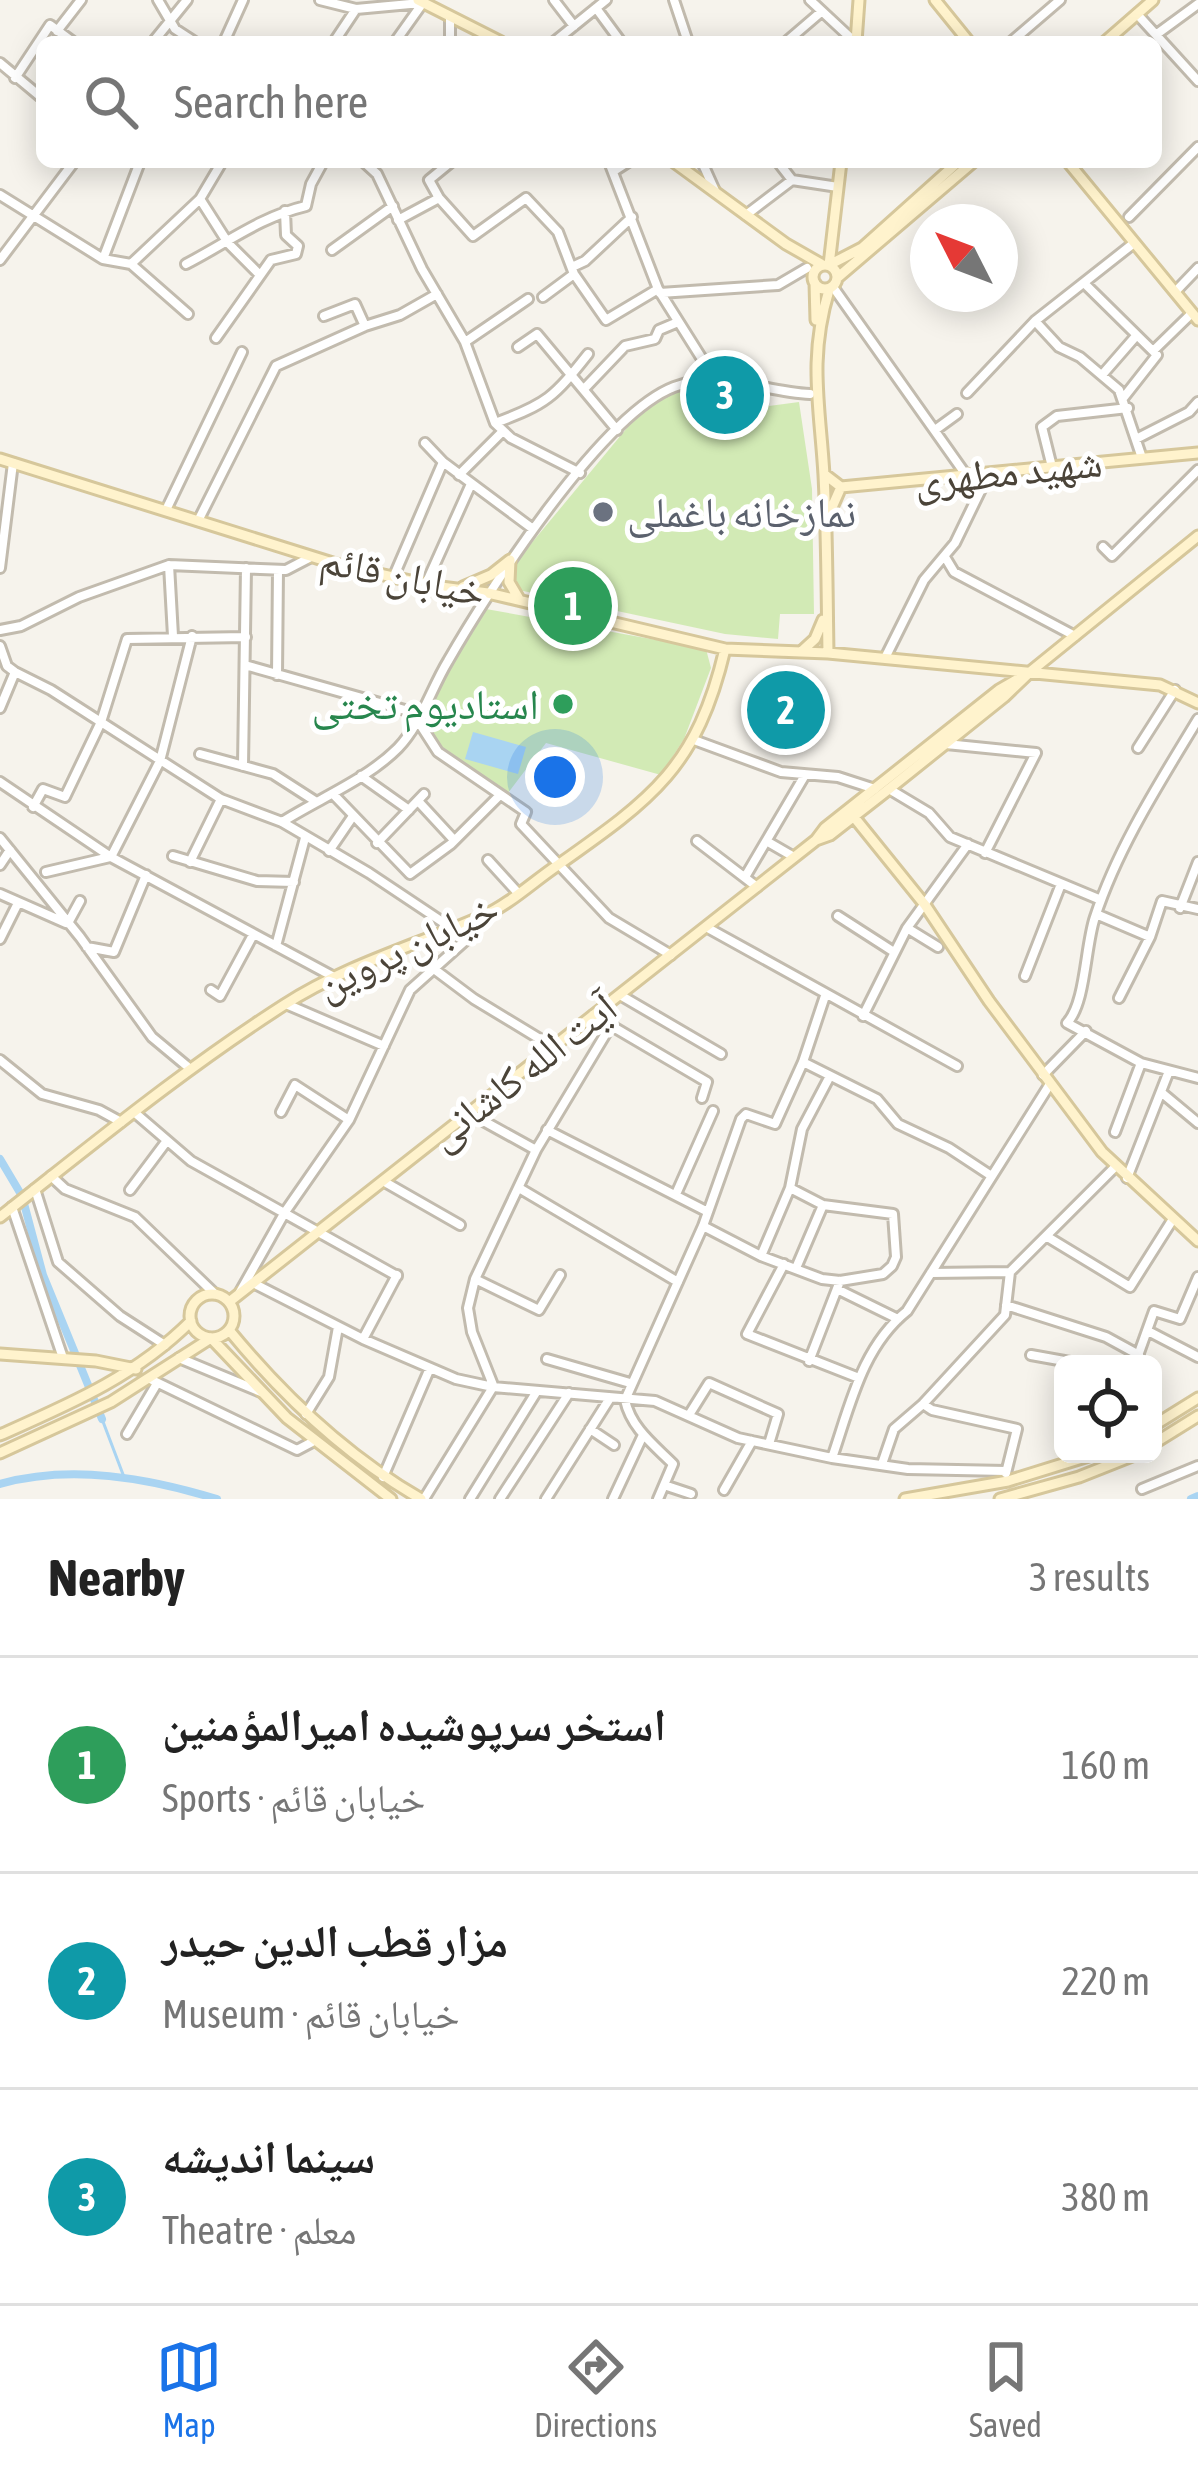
<!DOCTYPE html>
<meta charset="utf-8">
<style>
body{margin:0;font-family:"Asap Condensed","Noto Naskh Arabic",sans-serif;background:#f6f6f6;color:#222}
.controls{position:absolute;right:36px;bottom:36px;display:grid;overflow:hidden;border-radius:18px;box-shadow:0 6px 30px #0003}
.controls button{width:108px;height:108px;display:grid;place-items:center;padding:0;border:0;border-bottom:3px solid #e0e0e0;background:#fff;color:#222;font:60px sans-serif}
.compass{position:absolute;left:910px;top:204px;width:108px;height:108px;border-radius:50%;background:#fff;box-shadow:0 6px 30px #0003;rotate:312deg}
.you{position:absolute;left:555px;top:777px;width:42px;height:42px;margin:-30px;border:9px solid #fff;border-radius:50%;background:#1a73e8;box-shadow:0 0 0 18px #1a73e833}
.badge{display:grid;place-items:center;width:78px;height:78px;border-radius:50%;background:#1a73e8;color:#fff;font-size:39px;font-weight:700}
.pin{position:absolute;translate:-50% -50%;border:6px solid #fff;box-shadow:0 3px 12px #0006}
.list{margin:0;padding:0;list-style:none}
h2{display:flex;justify-content:space-between;align-items:center;height:156px;margin:0;padding:0 48px;font-size:51px}
h2 small{font-size:39px;font-weight:400;color:#767676}
.list li{display:grid;grid-template-columns:78px 1fr auto;gap:36px;align-items:center;box-sizing:border-box;height:216px;padding:0 48px;border-top:3px solid #e0e0e0}
.list b{display:block;font-size:45px;white-space:nowrap}
.list p{margin:0;font-size:39px;white-space:nowrap;color:#767676}
.list em{font-size:39px;font-style:normal;color:#767676}
.icon{flex:none;width:66px;height:66px;fill:none;stroke:currentColor;stroke-width:2;stroke-linecap:round;stroke-linejoin:round}
.map{position:relative;flex:none;width:1198px;height:1499px;overflow:hidden}
.search{position:absolute;background:#fff;box-shadow:0 6px 30px #0003;left:36px;right:36px;top:36px;height:132px;display:flex;align-items:center;gap:30px;box-sizing:border-box;padding:0 42px;border-radius:18px;color:#767676;font-size:45px}
.sheet{height:804px;background:#fff}
nav{display:flex;justify-content:space-around;align-items:center;box-sizing:border-box;height:168px;border-top:3px solid #e0e0e0;background:#fff;font-size:33px;color:#767676}
nav a{display:grid;justify-items:center;gap:6px}
nav .on{color:#1a73e8}
.map>svg:first-child{display:block}
.green{fill:#d2eab5}
.water{fill:#a9d4f2}
.lines{fill:none;stroke-linecap:round;stroke-linejoin:round}
.stream{stroke:#a9d4f2;stroke-width:3}
.canal{stroke:#a9d4f2;stroke-width:8}
.street-casing{stroke:#c2bbae;stroke-width:14}
.secondary-casing{stroke:#d6c79b;stroke-width:15}
.street{stroke:#fff;stroke-width:8}
.secondary{stroke:#fff3cd;stroke-width:9}
.worship-dot{fill:#6b7280;stroke:#fff;stroke-width:4.5}
.leisure-dot{fill:#2e9e5b;stroke:#fff;stroke-width:4.5}
.labels{text-anchor:middle;dominant-baseline:central;stroke-width:10;stroke-linejoin:round;paint-order:stroke}
.street-label{font-size:42px;fill:#4b4439;stroke:#fff}
.worship-label{font-size:42px;fill:#5b616d;stroke:#fff;text-anchor:start}
.leisure-label{font-size:42px;fill:#27864d;stroke:#fff;text-anchor:end}
</style>
<div class="map">
<svg width="1198" height="1499" viewBox="0 0 1198 1499">
<rect width="100%" height="100%" fill="#f6f3ec"/>
<path class="green" d="M713,382L769,393V406L799,402L812,489L814,614H780L778,639L725,634L504,587L501,580L636,417L670,391Z
M486,609L706,649L711,668L684,739L661,775L546,743L505,797L443,753L418,721Z"/>
<path class="water" d="M473,732L526,747L518,774L465,759Z"/>
<g class="lines">
<path class="stream" d="M102,1419L124,1477"/>
<path class="canal" d="M0,1159L22,1196L43,1275L102,1419
M0,1484C71,1464 148,1478 217,1499
M1191,1499L1198,1496"/>
<defs>
<path id="street" d="M158,0L175,29L195,42
M320,0L356,9L421,3
M554,0L574,26
M674,0L688,42
M810,0L855,42
M596,8L621,42
M1137,14L1198,81
M57,31L81,0
M1157,34L1198,4
M153,42L187,0
M224,42L243,0
M334,42L356,9
M395,42L422,4
M450,42V17
M554,42L606,0
M786,42L821,12
M1011,42L1060,0
M0,63L42,98
M15,78L50,25L73,42
M364,162L377,174L422,269L465,342L495,423L511,438L580,473
M609,162L658,289L714,378
M702,162L715,191
M778,162L792,180L838,187
M614,171L628,162
M0,195L103,259L131,264L188,314
M439,198L473,236L526,198L558,232L574,274L606,320L658,289
M200,199L228,243L259,274
M746,215L792,180
M1129,217L1198,147
M398,220L439,198L429,180L451,162
M332,250L393,206
M923,257L928,262
M103,259L140,162
M0,260L74,162
M131,264L200,199L222,162
M186,264C227,243 260,217 306,206L311,184L323,162
M572,267L585,261L632,217
M1086,285L1157,355L1124,397
M833,287L966,475
M1175,292L1198,268
M660,293L778,285L807,268
M543,297L574,274
M324,316L355,304L365,326
M1035,321L1059,347L1080,357L1119,390L1142,458
M216,338L271,260L296,254L298,246L286,235L285,211
M465,342L528,299
M518,347L537,334L617,430
M1153,351L1192,313
M1102,375L1136,336
M584,389L625,346L655,339L659,330L678,322
M967,393L1035,321L1134,243
M495,423C547,404 554,397 588,354
M935,430L957,414
M1136,439L1189,412L1198,402
M425,443L443,462L533,529
M1052,467L1042,427L1057,416L1128,408
M459,475L503,431
M166,510L242,352
M198,521L276,366L365,326L400,315L437,294
M1103,547L1112,556L1198,470
M945,557L954,572L1075,636
M169,565L173,636
M0,568L13,463
M393,578L443,462
M426,584L471,484
M0,630L21,626L79,597L169,565L286,570L311,557
M0,646L7,666L15,672L51,690L221,799L282,822L369,873L450,927
M885,658L924,580L955,543L989,473
M245,665L419,714
M277,675L278,570
M0,708L15,672
M1198,719C1160,782 1118,847 1095,917C1085,946 1086,1003 1067,1023L1141,1063L1198,1078
M418,721L438,752L526,812L521,824L609,918L671,955
M694,740L781,772L838,777L875,789
M946,744L1036,753L985,853
M1138,748L1175,690
M200,754L273,774L315,801
M243,766L246,568
M361,776L409,810
M0,782L111,857L334,977
M889,789L929,813L950,837L1101,900
M333,794L410,874L451,844L500,795
M418,801L454,840
M33,807L43,789L65,797L101,722L127,639L246,637
M282,822C320,798 366,780 398,748C421,724 431,689 448,661C488,591 601,415 674,387C719,369 764,392 810,394
M0,838L80,937L152,1037L188,1067
M697,841L757,887
M768,842L794,857
M377,843L424,794
M329,851L353,816
M173,856L257,881L294,882
M111,857L160,761L192,636
M488,860L518,893
M190,862L221,799
M0,865L10,850
M46,872L110,857
M745,877L805,775
M0,894L66,923
M1180,908L1198,862
M1096,914L1150,937L1162,901L1198,909
M838,916L894,952
M68,923L80,901
M706,927L957,1066
M907,928L938,947
M0,939L18,903
M276,946L305,838
M87,947L114,952L146,875
M434,969L474,999L553,1047
M1025,976L1061,884
M211,990L220,996L253,935
M620,995L721,1054
M1119,998L1150,937
M286,1004L384,1046
M593,1015L707,1082L702,1098
M863,1016L907,928L968,844
M0,1060L42,1094L99,1110L121,1122
M803,1062L877,1099L898,1124L949,1148L990,1175
M1043,1075L1086,1031
M1162,1093L1198,1123
M134,1112L191,1161L397,1276
M281,1112L295,1085L349,1120
M469,1113L536,1150
M547,1130L708,1212
M1115,1132L1141,1063
M51,1176L65,1189L135,1217L215,1294
M1127,1178L1169,1071
M383,1181L460,1225
M519,1188L678,1282
M35,1189L58,1262L120,1316L165,1345
M130,1190L166,1142
M676,1194L713,1111
M12,1207L63,1358
M703,1226L761,1256L822,1279L840,1281L883,1274L892,1266L896,1257L893,1214L823,1205L790,1188L802,1129L830,1076
M1046,1236L1130,1287L1173,1219
M761,1256L790,1188
M784,1264L747,1334L859,1378
M796,1268L823,1205
M1010,1272L1115,1167
M931,1273L1010,1272
M475,1279L539,1310L560,1275
M253,1283L363,1339L456,1379L493,1387L655,1401L738,1438L832,1458L908,1469L1006,1471
M839,1290L898,1319
M240,1292L285,1212L349,1120L410,990L467,939L484,916
M1006,1305L1106,1337L1139,1355
M1148,1331L1198,1357
M363,1339L397,1275
M1031,1355L1081,1364
M179,1358L261,1392
M547,1359L630,1383
M809,1361L840,1281
M1135,1364L1154,1311L1180,1319L1198,1277
M150,1379L297,1450L314,1441
M493,1385L472,1332L468,1308L475,1279L536,1150L611,1025
M923,1404L932,1410L1017,1429L1006,1473
M306,1414L329,1377L338,1327
M689,1415L709,1383L778,1414L769,1444
M590,1429L614,1445
M127,1434L156,1385
M832,1458C850,1406 862,1347 907,1311L1050,1084
M882,1464L894,1429L923,1404L1005,1315L1010,1272
M383,1477L430,1368
M664,1485L691,1494
M1142,1489L1198,1466
M724,1490L752,1441
M424,1499L493,1387
M470,1499L537,1391
M500,1499L569,1393
M546,1499L610,1398
M613,1499L643,1435
M658,1499L673,1464C654,1445 631,1428 625,1400L703,1226L741,1119L746,1114L775,1124L803,1062L825,996"/>
<path id="secondary" d="M418,0L501,42
M935,0L969,42
M856,42L859,0
M1105,42L1153,0
M674,162L786,244L821,264
M841,162L829,265L862,248L958,162
M1068,162L1198,320
M813 277a12 12 0 1 1 24 0a12 12 0 1 1-24 0Z
M837,278L973,162
M815,283L816,320
M0,459L339,565L433,586L488,593L725,649L828,653L1160,685L1198,703
M824,474L841,487L1198,453
M826,521L841,487
M510,560L509,582L519,599
M463,587L491,575L510,560
M803,650L815,639L823,620
M828,653C827,594 827,534 824,475C820,406 808,359 829,290
M854,817L925,905L989,1001L1102,1152L1198,1241
M816,840L830,835L889,789L1004,697L1030,672L1198,536
M0,1217C93,1144 184,1069 284,1005C346,965 417,945 483,916C510,904 534,881 558,865C653,798 697,767 725,649
M190 1316a22 22 0 1 1 44 0a22 22 0 1 1-44 0Z
M229,1302L816,840L825,828L999,690L1030,672
M229,1330C284,1397 345,1455 421,1499
M0,1354L96,1361L136,1369
M1153,1426L1198,1398
M0,1435C70,1404 136,1376 191,1321
M1153,1444L1198,1416
M0,1453L111,1402L211,1338L287,1418L391,1499
M905,1499L1008,1481L1095,1454
M1000,1499L1079,1477L1137,1454"/>
</defs>
<use href="#street" class="street-casing"/>
<use href="#secondary" class="secondary-casing"/>
<use href="#street" class="street"/>
<use href="#secondary" class="secondary"/>
</g>
<circle class="worship-dot" cx="603" cy="512" r="12"/>
<circle class="leisure-dot" cx="563" cy="704" r="12"/>
<g class="labels">
<g class="street-label">
<text transform="translate(1008 471) rotate(-6)">شهید مطهری</text>
<text transform="translate(403 575) rotate(12)">خیابان قائم</text>
<text transform="translate(407 946) rotate(-25)">خیابان پروین</text>
<text transform="translate(522 1071) rotate(-38)">آیت الله کاشانی</text>
</g>
<g class="worship-label">
<text x="627" y="512">نمازخانه باغملی</text>
</g>
<g class="leisure-label">
<text x="539" y="704">استادیوم تختی</text>
</g>
</g>
</svg>
<div class="controls">
<button><svg class="icon" aria-label="locate" viewBox="0 0 24 24"><circle cx="12" cy="12" r="6"/><path d="M12 2v4M12 18v4M2 12h4M18 12h4"/></svg></button>
</div>
<svg class="compass" viewBox="-18 -18 36 36"><path d="M0-13l5 13h-10z" fill="#e53935"/><path d="M0 13l5-13h-10z" fill="#767676"/></svg>
<div class="you"></div>
<div class="pin badge" style="left:573px;top:606px;background:#2e9e5b">1</div>
<div class="pin badge" style="left:786px;top:710px;background:#0f9aa8">2</div>
<div class="pin badge" style="left:725px;top:395px;background:#0f9aa8">3</div>
<div class="search"><svg class="icon" aria-label="search" viewBox="0 0 24 24"><circle cx="10" cy="10" r="6"/><path d="M15 15l6 6"/></svg>Search here</div>
</div>
<section class="sheet">
<h2>Nearby<small>3 results</small></h2>
<ul class="list">
<li><span class="badge" style="background:#2e9e5b">1</span><div><b>استخر سرپوشیده امیرالمؤمنین</b><p>Sports · خیابان قائم</p></div><em>160 m</em></li>
<li><span class="badge" style="background:#0f9aa8">2</span><div><b>مزار قطب الدین حیدر</b><p>Museum · خیابان قائم</p></div><em>220 m</em></li>
<li><span class="badge" style="background:#0f9aa8">3</span><div><b>سینما اندیشه</b><p>Theatre · معلم</p></div><em>380 m</em></li>
</ul>
</section>
<nav>
<a class="on"><svg class="icon" aria-label="map" viewBox="0 0 24 24"><path d="M3 6l6-2 6 2 6-2v14l-6 2-6-2-6 2zM9 4v14M15 6v14"/></svg>Map</a>
<a><svg class="icon" aria-label="directions" viewBox="0 0 24 24"><path d="M12 3l9 9-9 9-9-9zM9 14v-3h6M13 9l2 2-2 2"/></svg>Directions</a>
<a><svg class="icon" aria-label="saved" viewBox="0 0 24 24"><path d="M7 4h10v16l-5-4-5 4z"/></svg>Saved</a>
</nav>
